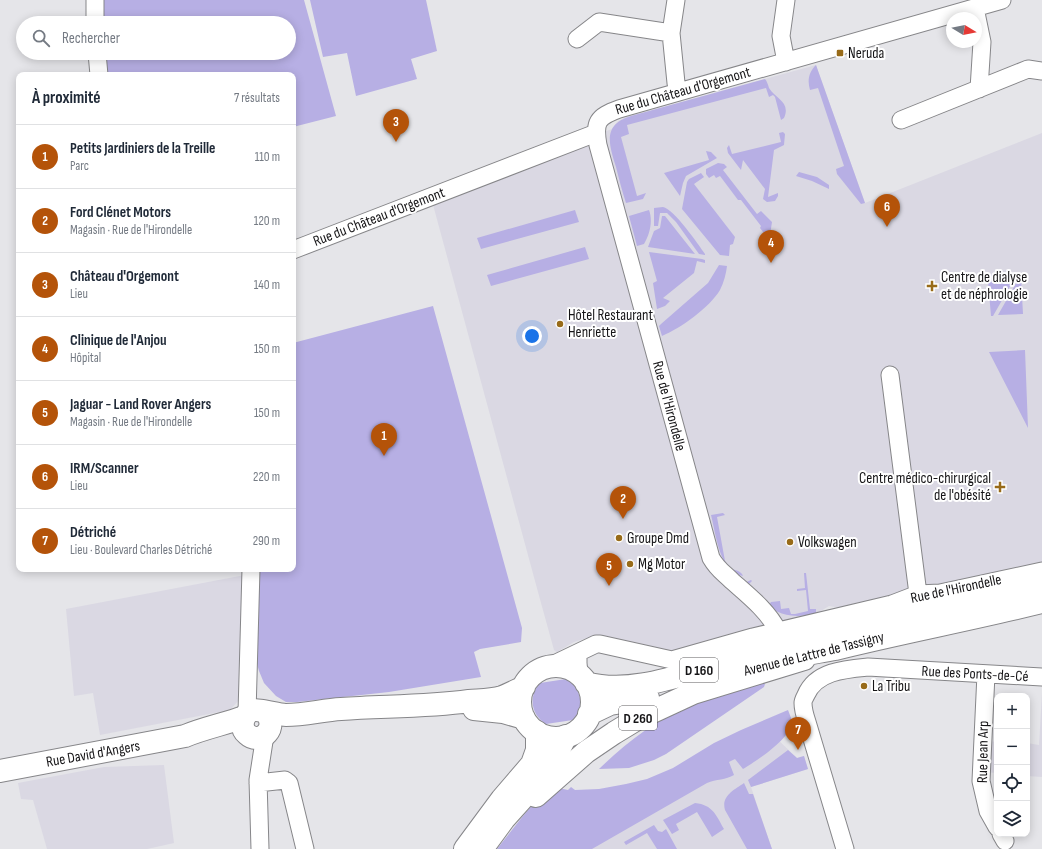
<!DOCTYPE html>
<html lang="fr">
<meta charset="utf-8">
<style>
body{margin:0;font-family:"Sofia Sans Condensed",sans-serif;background:#f6f6f7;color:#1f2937}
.controls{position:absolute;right:12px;bottom:12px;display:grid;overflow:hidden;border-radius:8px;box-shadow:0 2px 10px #0003}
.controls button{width:36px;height:36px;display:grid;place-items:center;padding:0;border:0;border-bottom:1px solid #e0e1e3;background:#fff;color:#1f2937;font:20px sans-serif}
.compass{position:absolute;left:946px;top:12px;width:36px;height:36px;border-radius:50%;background:#fff;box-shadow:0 2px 10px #0003;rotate:100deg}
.you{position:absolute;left:532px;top:336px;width:14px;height:14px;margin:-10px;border:3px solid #fff;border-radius:50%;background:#1a73e8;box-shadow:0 0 0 6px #1a73e833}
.badge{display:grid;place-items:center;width:26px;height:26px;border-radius:50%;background:#b45309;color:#fff;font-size:13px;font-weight:700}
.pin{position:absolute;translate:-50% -33px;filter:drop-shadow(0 1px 2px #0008)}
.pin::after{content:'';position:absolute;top:21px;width:14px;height:12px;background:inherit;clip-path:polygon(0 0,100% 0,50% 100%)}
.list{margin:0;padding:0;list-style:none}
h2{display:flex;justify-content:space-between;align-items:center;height:52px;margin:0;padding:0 16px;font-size:17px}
h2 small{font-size:13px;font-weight:400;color:#747a83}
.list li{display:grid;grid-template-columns:26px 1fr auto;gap:12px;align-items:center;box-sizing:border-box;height:64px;padding:0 16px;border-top:1px solid #e0e1e3}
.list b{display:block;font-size:15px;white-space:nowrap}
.list p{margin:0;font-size:13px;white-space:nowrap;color:#747a83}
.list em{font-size:13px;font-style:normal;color:#747a83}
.icon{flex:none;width:22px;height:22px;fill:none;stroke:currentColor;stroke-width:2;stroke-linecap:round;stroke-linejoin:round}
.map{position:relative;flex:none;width:1042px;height:849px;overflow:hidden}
.search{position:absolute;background:#fff;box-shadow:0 2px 10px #0003;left:16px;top:16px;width:280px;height:44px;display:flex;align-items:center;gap:10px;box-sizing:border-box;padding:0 14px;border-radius:22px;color:#747a83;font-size:15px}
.panel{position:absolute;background:#fff;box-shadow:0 2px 10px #0003;left:16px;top:72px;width:280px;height:500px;border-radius:8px}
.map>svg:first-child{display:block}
.built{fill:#dad8e3}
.green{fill:#b7afe4}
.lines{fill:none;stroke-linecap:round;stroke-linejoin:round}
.minor-casing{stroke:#868689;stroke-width:19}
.major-casing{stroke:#868689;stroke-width:24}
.highway-casing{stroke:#868689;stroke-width:24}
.minor{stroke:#fff;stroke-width:17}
.major{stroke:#fff;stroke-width:22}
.highway{stroke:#fff;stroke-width:22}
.poi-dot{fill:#986b19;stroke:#fff;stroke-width:1.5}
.labels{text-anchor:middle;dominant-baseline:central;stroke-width:4;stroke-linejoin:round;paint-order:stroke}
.shield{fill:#fff;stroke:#5c5b5d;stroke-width:1}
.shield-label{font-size:14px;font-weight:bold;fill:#161517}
.poi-label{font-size:15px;fill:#161517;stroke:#fff;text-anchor:start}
.street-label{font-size:15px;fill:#161517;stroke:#fff}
</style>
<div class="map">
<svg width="1042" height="849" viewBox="0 0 1042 849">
<rect width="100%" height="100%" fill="#e5e5e9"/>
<path class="built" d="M816,65L865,203L1042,133V565L841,608L829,606L816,614L673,652L591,637L574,642L557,652L554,650L538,592L432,201L557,149L612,129L617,122L623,118Z
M245,575L240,699L230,710L100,735L93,693L74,696L66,609Z
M1042,693V777L1027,776V743L1039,745Z
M775,737L797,758L804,756L808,769L751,787L772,849H520L729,762Z
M987,741L997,742V773L986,772Z
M164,765L174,843L147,849H47L33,800L21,799L18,783L104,767Z"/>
<path class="green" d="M102,0H304L336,116L293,127L294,133H293V75H106L103,53H289V23H101Z
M310,0H426L437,51L411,59L417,79L356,96L347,53L323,57Z
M816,65L865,203L861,204L837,174L836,169L844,166L818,88L810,90C807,80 809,72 816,65Z
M765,79C767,81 768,85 769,88C776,99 791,102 784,118L781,120L775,97L773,95L769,97L766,88L627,125L629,134L621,137L637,196L646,193L643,199L626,203C622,191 619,179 616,167C609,144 602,125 631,116Z
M783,132L785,134L784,145L774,150L768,197L778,193V196L775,201L767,202L763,199L765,189L743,160L741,170L728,153L727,148L729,145L732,154L781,142L779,133Z
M706,151L711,152L717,158L686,176L683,183L680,196L664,173L709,160Z
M718,163L724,164L727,167L723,170L757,214L761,211L772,222L770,235L767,237L760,228L761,226L741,200H738L720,176L716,178L714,175L709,178L706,174V169Z
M799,172L817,177L829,185V189L812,181L796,176Z
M701,173L704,177L694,184L735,237L733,244L730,245L729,256L720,255L682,209L687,182L689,179Z
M663,207C674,209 698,244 705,254V255L699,254L676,222L667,213H660L658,226H654V208Z
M575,210L579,222L481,249L477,238Z
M649,210C653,221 650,234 644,244L637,246L629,216Z
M662,216H665L695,254L648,247L654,231L660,228Z
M585,247L589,259L491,286L487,275Z
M649,252L702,259L705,260V263L697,261L694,273L663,298L670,301L665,306L657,309L653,283L657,281Z
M719,265L727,266C726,274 724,282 720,290C709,308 681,328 662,336L659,326L661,324L708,283Z
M1017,274L993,316H991L988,281H980L983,275Z
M1021,277L1023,314L998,315L1019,278Z
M433,306L522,628L521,642L480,649L474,652L481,677L389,692L297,702H286L276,696L264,683L259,671L256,660L258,569H293V343Z
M1025,350L1028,428L989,352Z
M723,513L725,515L717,517L725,561L731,570C735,569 742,572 743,576C719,572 716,534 711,515Z
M804,573H806L810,609H816V614C776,621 771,608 744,583L751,580L752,581L748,585L769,605L771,602L780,601L781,609L789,608L791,614H795L808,611L806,590L797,591V589L805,588Z
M566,679C582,688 585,707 573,720L546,724C531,715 528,696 540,683Z
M763,682L765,684L764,687L666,754L654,760L629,768L599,769C626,743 657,718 693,705C716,696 740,690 763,682Z
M788,710L793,723C786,742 759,759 743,769L735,759L729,762L734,775C726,780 716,779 707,783L592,849H497L523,816L549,786L568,790L571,787L575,790L599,789L626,784L647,779L673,768L714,743L741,730Z
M788,750L797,758L804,756L808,769L751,787L748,780Z
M744,783L749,794H753L772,849H747L725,810C721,796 734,790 744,783Z
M695,803C713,805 716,815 724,829L712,837L697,812L676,824L679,830L672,834L663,820Z
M654,825L658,831L662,832L666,829L677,849H657L647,833L626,845L624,842Z"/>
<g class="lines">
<defs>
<path id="minor" d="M95,0V23
M676,0L671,33L676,83L679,92
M975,8L982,42L979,89
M577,39L599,22L671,33
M97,53L99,75
M786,62L781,36L786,0
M901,120L1028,69L1042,71
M293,250L596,133
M890,375L918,594
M778,631C768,611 749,596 732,581C723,572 718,570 711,558L598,145C594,122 597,117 619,109L1002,0
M578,653V663L579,674
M548,667L596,644H600L672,660L753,637L892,604L918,594L940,593L1042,571
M986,674L981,781L988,811L997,827
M247,713L251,569
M258,783L285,780L289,783L305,849
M1001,834L1005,841
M260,849L258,780L265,735
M845,849L807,722C805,716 803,709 803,703C803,700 805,697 806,695C816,671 846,669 868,667L1042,677"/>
<path id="major" d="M787,658C803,654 819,652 835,649C904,632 973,619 1042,602
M520 702a36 36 0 1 1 72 0a36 36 0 1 1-72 0Z
M586,683C630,695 677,676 719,664C750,655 781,645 812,637C888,618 965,603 1042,585
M474,709L503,712L524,718
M265,712C280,726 261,747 247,734C240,728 242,715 251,711C258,708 277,715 286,715C305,715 323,710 341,709C383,706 426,707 469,701C480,700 491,700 502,697C510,694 517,690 524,687
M589,714L610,704L648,698
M0,771L185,736C204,728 225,724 244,717
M536,796L586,752L614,733L637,719L693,693L804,659"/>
<path id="highway" d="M465,849L502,799L532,764L537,750V732
M482,849L504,819L549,769L566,736"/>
</defs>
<use href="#minor" class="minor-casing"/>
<use href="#major" class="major-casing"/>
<use href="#highway" class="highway-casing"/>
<use href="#minor" class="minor"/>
<use href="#major" class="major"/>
<use href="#highway" class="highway"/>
</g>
<g class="poi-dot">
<rect x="836" y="49" width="8" height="8" rx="2"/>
<path d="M930 280h4v4h4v4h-4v4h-4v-4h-4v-4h4z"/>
<circle cx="560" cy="324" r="4"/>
<path d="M998 481h4v4h4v4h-4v4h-4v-4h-4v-4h4z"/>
<circle cx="619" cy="538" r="4"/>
<circle cx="790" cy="542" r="4"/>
<circle cx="630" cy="564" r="4"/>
<circle cx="864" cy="686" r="4"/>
</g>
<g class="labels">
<g class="shield">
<rect x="680" y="658" width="38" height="24" rx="3"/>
<rect x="619" y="706" width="38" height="24" rx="3"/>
</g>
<g class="shield-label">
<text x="699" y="670">D 160</text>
<text x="638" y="718">D 260</text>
</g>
<g class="poi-label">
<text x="848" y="53">Neruda</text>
<text x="941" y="277">Centre de dialyse<tspan x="941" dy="17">et de néphrologie</tspan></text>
<text x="568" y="315">Hôtel Restaurant<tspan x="568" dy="17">Henriette</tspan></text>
<text x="991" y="478" text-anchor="end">Centre médico-chirurgical<tspan x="991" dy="17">de l'obésité</tspan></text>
<text x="627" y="538">Groupe Dmd</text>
<text x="798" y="542">Volkswagen</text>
<text x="638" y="564">Mg Motor</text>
<text x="872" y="686">La Tribu</text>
</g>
<g class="street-label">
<text transform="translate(683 91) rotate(-16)">Rue du Château d'Orgemont</text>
<text transform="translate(379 217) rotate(-21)">Rue du Château d'Orgemont</text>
<text transform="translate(669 406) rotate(75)">Rue de l'Hirondelle</text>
<text transform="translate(956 589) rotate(-12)">Rue de l'Hirondelle</text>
<text transform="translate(814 654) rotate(-14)">Avenue de Lattre de Tassigny</text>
<text transform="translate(975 674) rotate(3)">Rue des Ponts-de-Cé</text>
<text transform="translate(983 752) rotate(-89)">Rue Jean Arp</text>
<text transform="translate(93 754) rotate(-10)">Rue David d'Angers</text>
</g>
</g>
</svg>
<div class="controls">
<button>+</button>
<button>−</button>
<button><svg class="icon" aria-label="locate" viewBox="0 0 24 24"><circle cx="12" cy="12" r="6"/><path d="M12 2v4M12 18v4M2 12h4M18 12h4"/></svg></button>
<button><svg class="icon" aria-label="layers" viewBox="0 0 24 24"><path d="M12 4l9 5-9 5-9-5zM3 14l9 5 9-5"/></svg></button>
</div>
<svg class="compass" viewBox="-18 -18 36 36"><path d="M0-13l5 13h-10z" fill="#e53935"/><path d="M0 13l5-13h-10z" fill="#747a83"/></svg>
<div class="you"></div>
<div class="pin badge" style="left:384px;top:456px">1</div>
<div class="pin badge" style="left:623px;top:519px">2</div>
<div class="pin badge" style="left:396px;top:142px">3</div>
<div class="pin badge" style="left:771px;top:263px">4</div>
<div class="pin badge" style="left:609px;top:586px">5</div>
<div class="pin badge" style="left:887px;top:227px">6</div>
<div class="pin badge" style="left:798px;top:750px">7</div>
<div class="search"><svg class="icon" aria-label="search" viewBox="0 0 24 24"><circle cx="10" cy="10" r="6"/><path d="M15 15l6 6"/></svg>Rechercher</div>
<section class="panel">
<h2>À proximité<small>7 résultats</small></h2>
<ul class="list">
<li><span class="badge">1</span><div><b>Petits Jardiniers de la Treille</b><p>Parc</p></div><em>110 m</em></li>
<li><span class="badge">2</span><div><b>Ford Clénet Motors</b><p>Magasin · Rue de l'Hirondelle</p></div><em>120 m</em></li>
<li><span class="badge">3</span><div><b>Château d'Orgemont</b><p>Lieu</p></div><em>140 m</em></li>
<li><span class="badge">4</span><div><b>Clinique de l'Anjou</b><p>Hôpital</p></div><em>150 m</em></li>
<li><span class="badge">5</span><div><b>Jaguar - Land Rover Angers</b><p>Magasin · Rue de l'Hirondelle</p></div><em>150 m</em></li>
<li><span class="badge">6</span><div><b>IRM/Scanner</b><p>Lieu</p></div><em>220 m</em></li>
<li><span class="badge">7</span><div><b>Détriché</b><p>Lieu · Boulevard Charles Détriché</p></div><em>290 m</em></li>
</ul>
</section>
</div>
